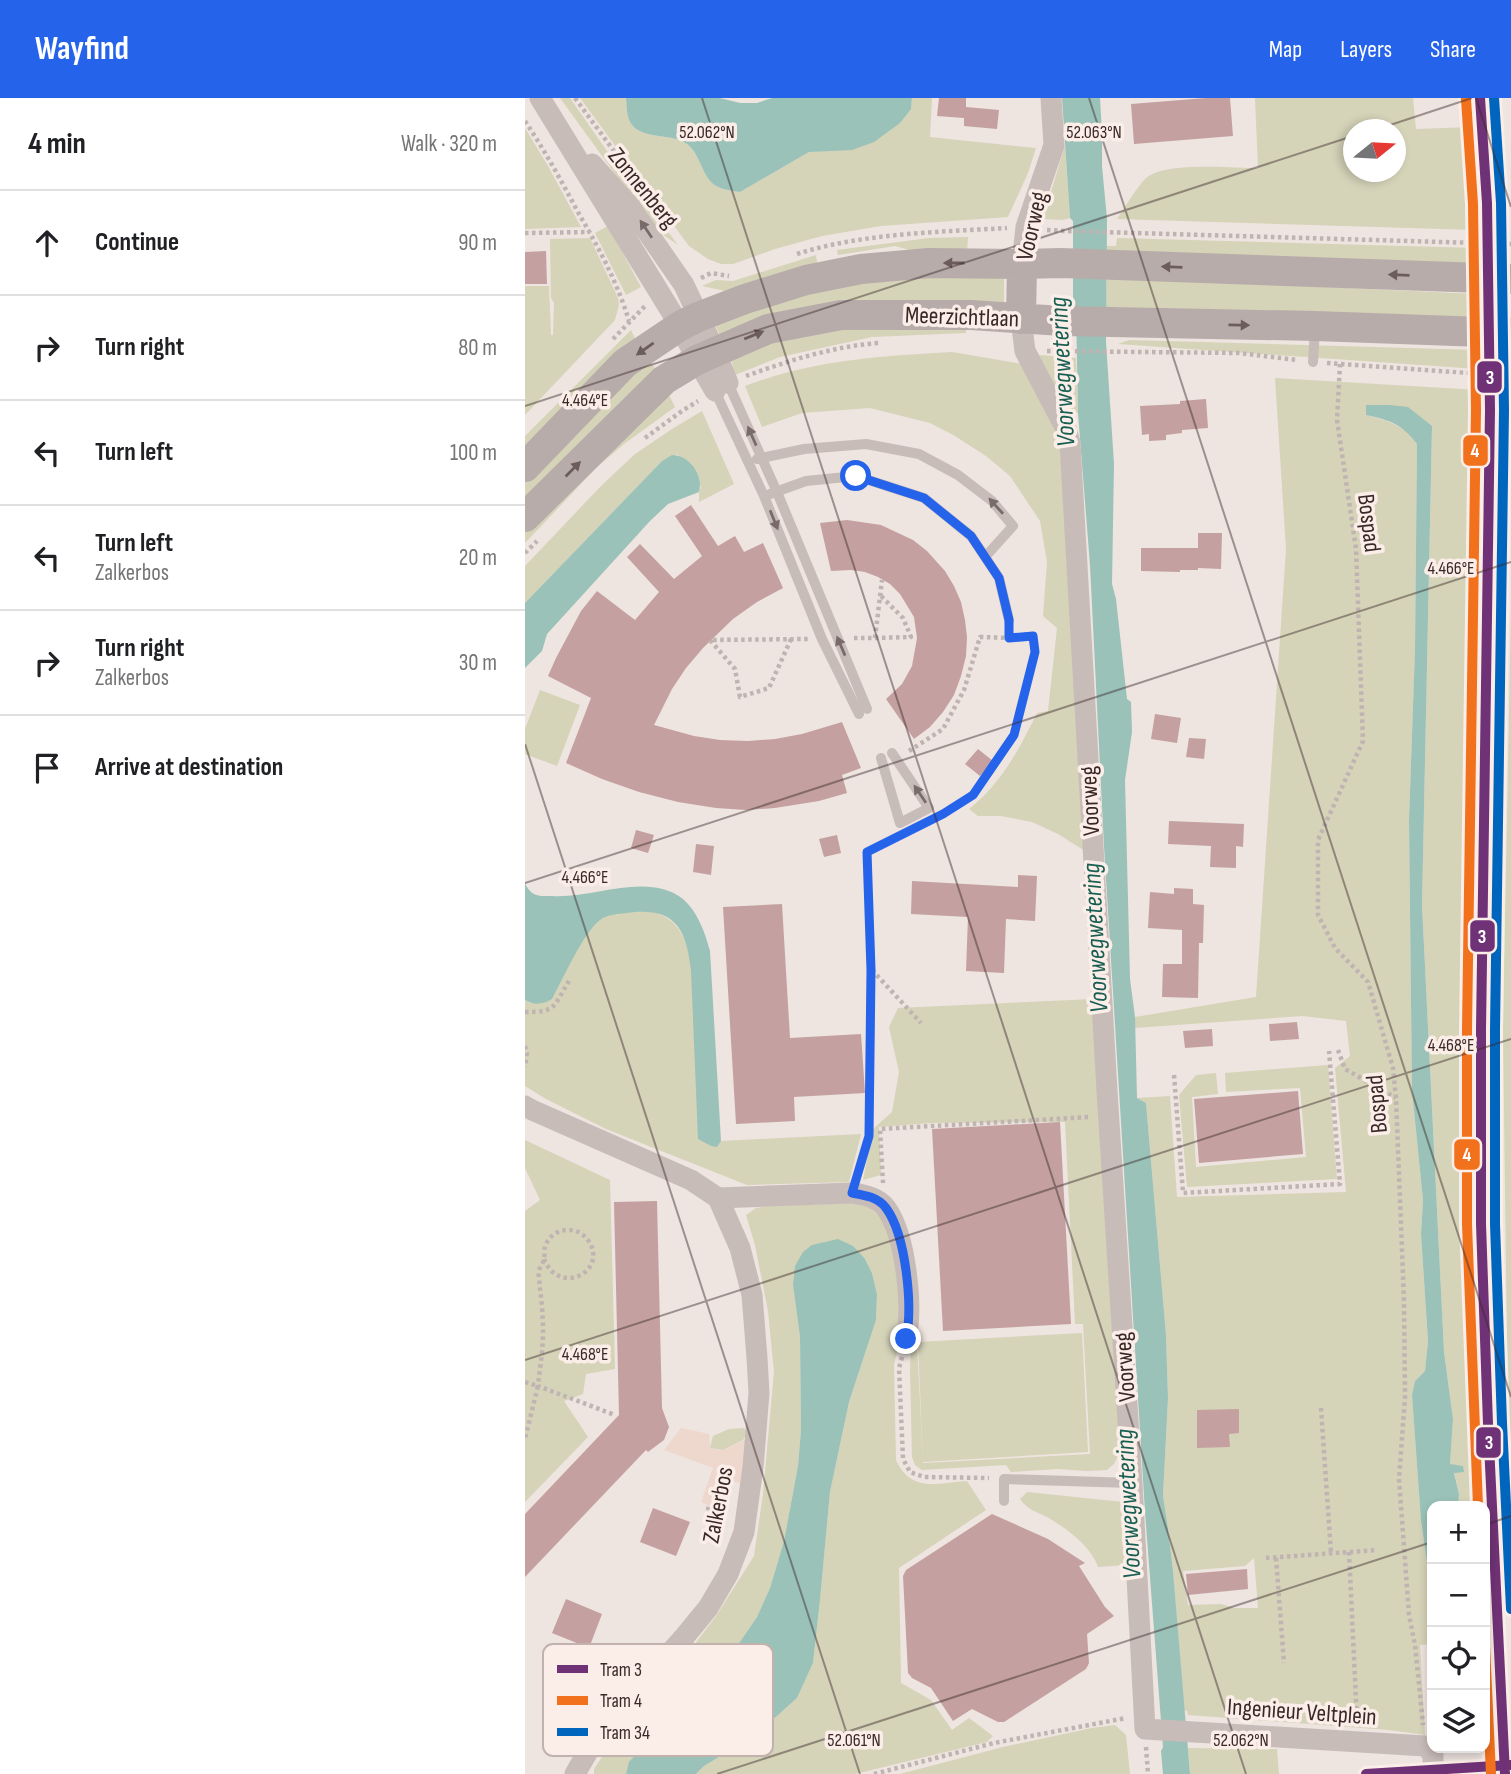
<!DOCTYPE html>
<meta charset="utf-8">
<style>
body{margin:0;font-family:"Sofia Sans Condensed",sans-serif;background:#f6f6f6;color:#202124}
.controls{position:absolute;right:21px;bottom:21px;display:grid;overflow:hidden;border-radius:14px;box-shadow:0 4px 10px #0003}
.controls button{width:63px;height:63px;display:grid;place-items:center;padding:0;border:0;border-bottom:2px solid #e0e0e0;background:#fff;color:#202124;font:35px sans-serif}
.compass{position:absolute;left:818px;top:21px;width:63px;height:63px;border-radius:50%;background:#fff;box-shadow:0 4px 10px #0003;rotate:72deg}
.stop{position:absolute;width:21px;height:21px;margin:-16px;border:5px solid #2563eb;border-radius:50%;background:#fff}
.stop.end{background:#2563eb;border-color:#fff;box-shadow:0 2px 7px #0008}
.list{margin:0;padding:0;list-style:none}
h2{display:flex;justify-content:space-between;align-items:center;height:91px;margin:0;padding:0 28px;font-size:30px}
h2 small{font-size:23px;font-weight:400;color:#757577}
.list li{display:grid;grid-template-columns:46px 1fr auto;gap:21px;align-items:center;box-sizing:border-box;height:105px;padding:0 28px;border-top:2px solid #e0e0e0}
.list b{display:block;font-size:26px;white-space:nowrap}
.list p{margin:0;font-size:23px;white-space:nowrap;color:#757577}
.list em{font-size:23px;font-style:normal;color:#757577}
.icon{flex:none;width:38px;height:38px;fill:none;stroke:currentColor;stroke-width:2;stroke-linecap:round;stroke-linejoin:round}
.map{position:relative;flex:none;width:986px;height:1676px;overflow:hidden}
header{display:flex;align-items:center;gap:42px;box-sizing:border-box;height:98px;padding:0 35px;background:#2563eb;color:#fff}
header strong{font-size:33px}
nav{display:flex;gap:38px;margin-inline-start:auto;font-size:24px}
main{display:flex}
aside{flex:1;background:#fff}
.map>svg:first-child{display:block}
.green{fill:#d5d3b8;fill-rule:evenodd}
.plaza{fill:#eed8ce}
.water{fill:#9ac2b8}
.building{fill:#c4a1a0}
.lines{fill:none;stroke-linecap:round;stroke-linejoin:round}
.path{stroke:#c0b4b2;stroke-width:4.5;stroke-dasharray:3.5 3.5;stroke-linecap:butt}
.lane{stroke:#c8bcb9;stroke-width:10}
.street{stroke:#c8bcb9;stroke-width:21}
.secondary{stroke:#b8acaa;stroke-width:30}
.tram-1-casing{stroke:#fbede7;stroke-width:16}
.tram-2-casing{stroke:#fbede7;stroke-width:16}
.tram-3-casing{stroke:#fbede7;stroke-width:16}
.tram-1{stroke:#703276;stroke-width:10}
.tram-2{stroke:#f2711d;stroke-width:10}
.tram-3{stroke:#0065bd;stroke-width:10}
.oneway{fill:#796b69}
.oneway2{fill:#6c5d5b}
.route{stroke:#2563eb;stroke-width:9}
.ticks{fill:none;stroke:#392827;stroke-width:2;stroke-opacity:0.45}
.labels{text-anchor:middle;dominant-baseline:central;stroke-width:7;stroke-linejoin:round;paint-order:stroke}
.street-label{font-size:24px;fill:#392827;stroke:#fbede7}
.water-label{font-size:26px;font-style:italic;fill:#185e52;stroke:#fbede7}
.key{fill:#fbede7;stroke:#c1b2ad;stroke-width:2}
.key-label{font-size:19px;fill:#392827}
.ticks-label{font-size:18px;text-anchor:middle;fill:#392827;stroke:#fbede7;stroke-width:7;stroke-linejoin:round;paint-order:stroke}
.line-badge{stroke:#fbede7;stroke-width:2.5}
.badge-label{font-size:19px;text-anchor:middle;font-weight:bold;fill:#fff}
</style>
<header>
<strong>Wayfind</strong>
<nav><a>Map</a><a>Layers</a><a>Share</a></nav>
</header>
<main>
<aside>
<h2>4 min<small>Walk · 320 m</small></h2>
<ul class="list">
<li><svg class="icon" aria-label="ahead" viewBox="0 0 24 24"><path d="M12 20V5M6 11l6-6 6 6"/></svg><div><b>Continue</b></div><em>90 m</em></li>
<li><svg class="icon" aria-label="right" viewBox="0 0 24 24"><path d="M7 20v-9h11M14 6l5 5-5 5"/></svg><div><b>Turn right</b></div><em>80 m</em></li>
<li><svg class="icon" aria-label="left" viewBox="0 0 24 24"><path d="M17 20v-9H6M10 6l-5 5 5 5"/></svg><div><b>Turn left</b></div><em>100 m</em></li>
<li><svg class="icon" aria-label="left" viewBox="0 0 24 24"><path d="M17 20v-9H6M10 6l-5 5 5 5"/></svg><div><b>Turn left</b><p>Zalkerbos</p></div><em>20 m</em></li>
<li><svg class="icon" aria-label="right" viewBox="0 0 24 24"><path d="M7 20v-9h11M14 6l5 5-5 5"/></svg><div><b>Turn right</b><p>Zalkerbos</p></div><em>30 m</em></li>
<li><svg class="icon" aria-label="arrive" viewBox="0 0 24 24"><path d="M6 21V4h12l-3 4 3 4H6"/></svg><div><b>Arrive at destination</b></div></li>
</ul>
</aside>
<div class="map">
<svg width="986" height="1676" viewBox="0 0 986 1676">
<rect width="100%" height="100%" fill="#eee4e0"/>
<path class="green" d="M35,0H45L82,53L153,147L130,131Z
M55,0H101C102,10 101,23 110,30C123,40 145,37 157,43C177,52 175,81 193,89C199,92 208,93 215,94L284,54L302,52L386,11L387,0H407L405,39L511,50L503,75L483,119L356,128L297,138L250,151L208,166H196L183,161L164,148Z
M730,0H888L891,31L947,29L950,132L592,121C601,108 610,92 620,81C637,63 707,70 733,70ZM828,32H870V74H828Z
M0,30L23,68L56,129L0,131Z
M540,47L545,120L538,122L518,121Z
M83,128L116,189L101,197L70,135Z
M443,139L442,157H403L370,148L313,157L312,152L404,140Z
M65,140L93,200L94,207L90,222L0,317V188H24L26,237H28L29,205L26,200L25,141Z
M592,140L951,150V165L582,159L581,148H591Z
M291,157L293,172L209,195L177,188L191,182L208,183Z
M479,174V204L438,203L195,238L189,224L225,209L342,182Z
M582,179L952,196L953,222L581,209Z
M309,226H441V235L347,239L255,259L210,277L205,255Z
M106,232L112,245L0,351V338Z
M604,242L952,252L953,271L593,246Z
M427,254L498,266L529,326L536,352L560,753L533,736L507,724L476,718H453L444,711C476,686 495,650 512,615L523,613L532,530L518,518L522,464L515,423L485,378L461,358L430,338L405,325L345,310L277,315L237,329L220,288C289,262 354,258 427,254Z
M122,257L133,276L0,409V380Z
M514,257L551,260L553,315L540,311L514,261Z
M750,280L954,292L947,732L946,1128L952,1328L957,1408H933L934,1395L929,1374L938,1368L925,1367L928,1321L919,1254L897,807L907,329L864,307L841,308V317L862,323L881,332L892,346L890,551L884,723L887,993L898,1102L896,1136L903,1243L900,1273L890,1283L887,1297L896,1423L907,1498V1546L895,1547L900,1637L864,1632L663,1617L662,1613L659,1612L648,1473L643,1430L638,1398L643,1300L641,1237L621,1005L612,1000L645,998L652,1099L821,1094L810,970L825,958L821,923L777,918L609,930L610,919L731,899L761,451ZM729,1460L733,1510H709L696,1506L663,1507L658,1473L720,1468Z
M141,291L150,309L99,346L72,369L0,445V431Z
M177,313L209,386L174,404V394L176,389L153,357L147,358L137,363L0,505V468L76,388L110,356L147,331Z
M986,509V1404L983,1326L978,930Z
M15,592L55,607L32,668L0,656V631Z
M126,813C149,820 156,831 164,853L192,1049L196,1043L336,1036L324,1084L222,1087L81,1031L21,1001L0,988V902L5,905L27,901C37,882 60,830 76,820C87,814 113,813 126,813Z
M569,901L597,1350L589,1366L582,1372L562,1373L533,1371L486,1374L481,1367L397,1372L390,1367L387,1359L385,1272L386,1243L392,1244L398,1365L565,1356L558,1226H550L540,1024L407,1025L354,1029L356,1077L338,1082L348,1031L367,1014L374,974L364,929L373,910Z
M803,967L812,1081L662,1089L654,997L671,977L691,975L693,996L667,999L671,1069L781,1059L775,990L701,994L700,975Z
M0,1042L85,1082L90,1271L61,1276L58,1296L39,1303L63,1339L0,1404V1113L15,1102L0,1070Z
M334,1105L347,1110L358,1121L369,1152L377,1232L369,1267L371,1362C386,1395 412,1385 442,1383L461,1412L374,1470L376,1585L406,1602L427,1632L444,1620L468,1638L462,1644L330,1676H171L179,1668L207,1651L252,1618L272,1600L288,1565L295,1502L305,1394L324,1304L351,1222L352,1196L347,1175L340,1161L268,1187L275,1239L276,1332L273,1368L259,1443L245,1490L232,1519L210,1551L105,1664L101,1676H69V1671L89,1641L136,1591L191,1518L229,1458L238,1396L249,1274L243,1213L230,1147L221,1117L231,1110L243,1108Z
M557,1235L563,1354L398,1364L393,1244Z
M219,1330L222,1335L218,1342L198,1352L185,1350L188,1338L204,1331Z
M502,1394L598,1404L602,1467L573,1469C566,1448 541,1430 522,1419C510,1413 503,1412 495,1401Z
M590,1627L601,1637L605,1676H375L478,1649L567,1630Z
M663,1650L752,1651L754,1676H665Z"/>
<path class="plaza" d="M156,1330L184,1336L185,1350L198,1352L222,1341L217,1386L200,1381L193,1385V1412L176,1404L188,1370L139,1352Z"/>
<path class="water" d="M101,0H195L215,5H232L247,0H387L386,11L375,25L349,44L327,52L284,54L215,94C208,93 200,92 193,89C175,81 177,52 157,43C145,37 123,40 110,30C101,23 102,10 101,0Z
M537,0H575L577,35V68L582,121L581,244L589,366L587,486L591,501L602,601L606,604L607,634L600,682L605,881L610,919L612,1000L621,1005L641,1237L643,1300L638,1398L643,1430L648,1473L665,1676H638L636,1653L638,1649L620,1414L579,748L565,467L553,315L551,210L548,208V123L545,120Z
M841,307H864L883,309L907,328L897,807L919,1254L928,1321L925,1366L938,1368L939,1374L929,1375L934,1396L933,1408H907V1498L896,1423L887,1297L890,1283L900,1273L903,1243L896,1136L898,1102L887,993L884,723L890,551L892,346C876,325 866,323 841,317Z
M147,357C164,357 179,377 174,394L143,406L125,423L22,536L17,553L0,570V505L137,363Z
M0,785C1,788 4,792 6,794C12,799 20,798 27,798C67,801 123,773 158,801C173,814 180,835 185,853L196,1043L192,1049L186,1048L173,1041L166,872C161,828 148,808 101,815C92,816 81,817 75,822C58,835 38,881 27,901C18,906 10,908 0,902Z
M313,1141L328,1148L340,1161L347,1175L352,1196L351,1222L324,1304L305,1394L295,1502L288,1565L272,1600L252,1618L207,1651L179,1668L171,1676H101L104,1664L210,1551L232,1519L245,1490L259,1443L273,1368L276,1332L275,1239L268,1187L270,1168L278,1154L287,1147Z"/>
<path class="building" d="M414,0H441V9L474,12L472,31L439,28V20L412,18Z
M681,0H705L708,38L609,46L606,6Z
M21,153L22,186H0V154Z
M681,301L683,330L657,332V335L641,337V342L624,343V336L617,337L615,308L655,306V303Z
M166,407L193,448L210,438L219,454L238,445L258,490L232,504L208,521L178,550L161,570L147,591L129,627L169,638L195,642L223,643L250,641L277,636L317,624L336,670L317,677L322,695L294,703L250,710L221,712L191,710L153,704L114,694L77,681L41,665L66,600L23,578L31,560L56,513L72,493L110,522L134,494L102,459L115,446L149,481L177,458L150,418Z
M322,422L356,427L388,442L402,453L420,473L429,488L436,504L440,522L442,539L441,558L436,578L429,597L418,614L405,629L389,641L361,601L377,586L387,568L392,540L389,519L375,496L365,486L353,479L340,474L326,472L306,473L295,425Z
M673,435H697L696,471L673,470V472H655V474L616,473V450H673Z
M630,616L656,620L652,645L626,641Z
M664,640L681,641L679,661L661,659Z
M453,651L468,663L455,678L440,666Z
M644,723L719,726L718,749L711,748V770L685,769L686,748L643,746Z
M111,732L129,737L123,755L106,750Z
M312,737L316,755L299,759L294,741Z
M171,746L189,748L186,777L168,774Z
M493,777L512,778L510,823L481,821L479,875L441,873L443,819L386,816L387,783L493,789Z
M649,790L668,791V806L679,807L678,845H674L673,900L637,899L638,866H657V832L623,830L625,794L649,796Z
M257,806L265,940L336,936L340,995L269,999L270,1023L211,1026L198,809Z
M772,924L774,941L745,943L744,926Z
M687,931L688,948L660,950L658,933Z
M773,993L778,1056L674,1065L669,1001Z
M535,1024L546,1226L418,1233L407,1031Z
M132,1103L137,1310L144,1329L139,1342L123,1354L121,1352L0,1479V1416L94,1317L89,1104Z
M714,1311V1335L704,1336L705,1349L672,1350V1312Z
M128,1410L165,1424L151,1458L115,1444Z
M467,1416L523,1441L560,1465L554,1468L580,1509L589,1518L562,1536L564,1565L561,1571L479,1624H473L447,1611L428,1623L406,1590L387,1580L383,1575L378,1478L381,1472Z
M722,1471L723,1491L663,1497L661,1476Z
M41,1501L77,1516L64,1550L27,1535Z
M960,1575H974L977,1641L986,1640V1667L959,1668L958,1650H960Z"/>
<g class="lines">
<path class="path" d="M50,0L100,68
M0,23C20,53 37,84 54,116C74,150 93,186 104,223
M522,132L541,133L986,146
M0,135L65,134
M272,156C338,135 414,134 482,130
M176,180L186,175L204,178
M88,241L121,207
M522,253L714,255L772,262
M802,265L986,278
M815,266L812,322L831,451L838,643L793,742V817L810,850L843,884L868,970L871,1000L879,1203L880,1299L874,1381L884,1517L890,1547L898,1627
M221,278C263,263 309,248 354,245
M120,340L157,313L173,303
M0,455L12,443
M329,540H350L357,482
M350,540L386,539L378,520L355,497
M266,541L244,590L215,599L210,571L185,542L283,541
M384,653L418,631L439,592L455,539L484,540
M417,717L448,697L489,637L510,554L508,538L484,540V536
M347,872L396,925
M0,914C32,914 28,909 44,883
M0,948L2,955L0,969
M813,952L820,971L871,1000
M649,977L658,1095L815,1086L804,953
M332,1078L344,1038L346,872L342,754L372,740
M358,1085L355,1031L565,1019
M19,1161C33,1197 79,1176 66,1147C62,1139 54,1132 45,1132C34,1131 23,1138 20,1149C19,1152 20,1156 19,1160C19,1165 14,1169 14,1174C13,1179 15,1185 15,1191C17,1205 18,1220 18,1234C18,1252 15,1270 13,1288L90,1317
M377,1259L374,1270L378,1361L385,1374L399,1379L464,1380
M0,1284L13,1288L0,1341
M796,1310L806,1455
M181,1419L184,1408
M824,1454L832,1624
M741,1460L851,1452
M751,1460L759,1565
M621,1649L623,1676
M955,1650V1654L986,1653
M349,1676L469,1645L601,1620"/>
<path class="lane" d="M788,264L790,231
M203,285L252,394L342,611
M190,293L239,398L297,541L334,616
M232,361L279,351L341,346L394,356L433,377L467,403L488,428L460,459
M245,396L281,383L331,378L399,400L446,438L474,480L484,522
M356,660L375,725L404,710L367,655
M479,1403V1381L607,1385"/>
<path class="street" d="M15,0L155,228L172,262L190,293
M67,66L105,109L159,187L190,253L203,285
M497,166L501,129L529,47L526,0
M496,221L500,253L541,331L545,345L582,993L607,1385L620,1631L900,1648L908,1656V1676
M0,1008L7,1012L166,1082L193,1100L215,1150L227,1197L232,1260L234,1295L228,1369L219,1434L203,1476L183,1510L160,1538L74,1634L50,1676
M193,1100L327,1095C339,1097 353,1099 361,1110C381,1138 388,1208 381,1241"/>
<path class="secondary" d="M496,221L497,166
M0,369L100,265L155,228L173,219L220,201L281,182L336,171L404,165L497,166L536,165L986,181
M0,419L139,282L172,262L243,231L316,217H446L537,223L790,228L986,235"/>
<defs>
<path id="tram-1" d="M955,0L962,105L965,312L956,931V1126L963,1326L980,1676
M841,1676L986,1667"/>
<path id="tram-2" d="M941,1L948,106L951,312L942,931V1126L953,1408
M960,1548L966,1676"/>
<path id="tram-3" d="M969,0L976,105L979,312L970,931V1126L977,1325L986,1511"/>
</defs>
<use href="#tram-1" class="tram-1-casing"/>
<use href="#tram-2" class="tram-2-casing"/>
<use href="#tram-3" class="tram-3-casing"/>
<use href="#tram-1" class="tram-1"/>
<use href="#tram-2" class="tram-2"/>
<use href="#tram-3" class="tram-3"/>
</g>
<defs><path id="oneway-solid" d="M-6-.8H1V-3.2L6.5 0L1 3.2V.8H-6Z" transform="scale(1.75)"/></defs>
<g class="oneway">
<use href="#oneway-solid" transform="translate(121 131) rotate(-124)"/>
<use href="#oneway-solid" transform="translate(227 338) rotate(-114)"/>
<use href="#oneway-solid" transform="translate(471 408) rotate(-132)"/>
<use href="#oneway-solid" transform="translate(249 422) rotate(68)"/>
<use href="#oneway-solid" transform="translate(316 548) rotate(-113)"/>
<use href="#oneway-solid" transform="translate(395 696) rotate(-124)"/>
</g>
<g class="oneway2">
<use href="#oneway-solid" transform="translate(429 165) rotate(180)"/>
<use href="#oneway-solid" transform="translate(647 169) rotate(-178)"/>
<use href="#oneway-solid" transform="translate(874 177) rotate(-178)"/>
<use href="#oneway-solid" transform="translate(714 227) rotate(1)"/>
<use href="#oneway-solid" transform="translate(229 237) rotate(-22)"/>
<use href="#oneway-solid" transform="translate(120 251) rotate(145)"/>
<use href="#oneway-solid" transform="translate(48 371) rotate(-45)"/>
</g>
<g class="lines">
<path class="route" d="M331,378L399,400L446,438L474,480L484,522V540L508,538L510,554L489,637L448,697L418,716L342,754L346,872L344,1038L327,1095C339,1097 353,1099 361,1110C381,1137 388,1208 381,1241"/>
</g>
<path class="ticks" d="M177,0L721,1676M564,0L986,1299M951,0L986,109M850,32L947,0M0,308L828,38M0,646L335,1676M0,785L986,464M0,1262L986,941M960,1427L986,1418M192,1676L907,1444"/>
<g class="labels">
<g class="street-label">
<text transform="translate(118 90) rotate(51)">Zonnenberg</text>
<text transform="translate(507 128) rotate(-77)">Voorweg</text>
<text transform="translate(437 219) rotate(2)">Meerzichtlaan</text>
<text transform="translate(844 425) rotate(83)">Bospad</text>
<text transform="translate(565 703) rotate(-93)">Voorweg</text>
<text transform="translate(852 1006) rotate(-95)">Bospad</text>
<text transform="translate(600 1269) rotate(-94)">Voorweg</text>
<text transform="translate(193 1407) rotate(-79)">Zalkerbos</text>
<text transform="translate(777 1614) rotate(4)">Ingenieur Veltplein</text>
</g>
<g class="water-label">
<text transform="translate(538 274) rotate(-93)">Voorwegwetering</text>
<text transform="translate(571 840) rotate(-93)">Voorwegwetering</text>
<text transform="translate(604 1406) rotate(-93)">Voorwegwetering</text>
</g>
</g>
<rect x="18" y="1546" width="230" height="112" rx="10" class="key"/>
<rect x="32" y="1567" width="31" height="8" fill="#703276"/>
<rect x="32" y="1598" width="31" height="9" fill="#f2711d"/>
<rect x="32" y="1630" width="31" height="8" fill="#0065bd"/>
<g class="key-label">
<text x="75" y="1578">Tram 3</text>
<text x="75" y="1609">Tram 4</text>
<text x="75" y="1641">Tram 34</text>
</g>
<g class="ticks-label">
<text x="182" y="40">52.062°N</text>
<text x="569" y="40">52.063°N</text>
<text x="60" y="308">4.464°E</text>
<text x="926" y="476">4.466°E</text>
<text x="60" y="785">4.466°E</text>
<text x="926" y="953">4.468°E</text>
<text x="60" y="1262">4.468°E</text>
<text x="329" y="1648">52.061°N</text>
<text x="716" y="1648">52.062°N</text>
</g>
<g class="line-badge">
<rect x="951" y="262" width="27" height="34" rx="7" fill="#703276"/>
<rect x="937" y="336" width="27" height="33" rx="7" fill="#f2711d"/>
<rect x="944" y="821" width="27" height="34" rx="7" fill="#703276"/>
<rect x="928" y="1040" width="28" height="33" rx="7" fill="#f2711d"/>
<rect x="950" y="1328" width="27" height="33" rx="7" fill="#703276"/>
</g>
<g class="badge-label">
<text x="965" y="286">3</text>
<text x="950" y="359">4</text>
<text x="957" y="845">3</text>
<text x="942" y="1063">4</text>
<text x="964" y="1351">3</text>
</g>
</svg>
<div class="controls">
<button>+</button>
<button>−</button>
<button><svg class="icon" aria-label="locate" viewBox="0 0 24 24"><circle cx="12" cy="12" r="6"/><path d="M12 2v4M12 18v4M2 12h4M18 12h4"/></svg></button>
<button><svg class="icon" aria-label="layers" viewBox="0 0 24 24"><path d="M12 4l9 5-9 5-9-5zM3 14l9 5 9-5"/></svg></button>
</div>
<svg class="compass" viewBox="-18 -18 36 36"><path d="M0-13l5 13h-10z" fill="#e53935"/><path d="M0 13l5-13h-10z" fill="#757577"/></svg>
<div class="stop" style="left:331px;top:378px"></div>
<div class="stop end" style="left:381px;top:1241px"></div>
</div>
</main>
